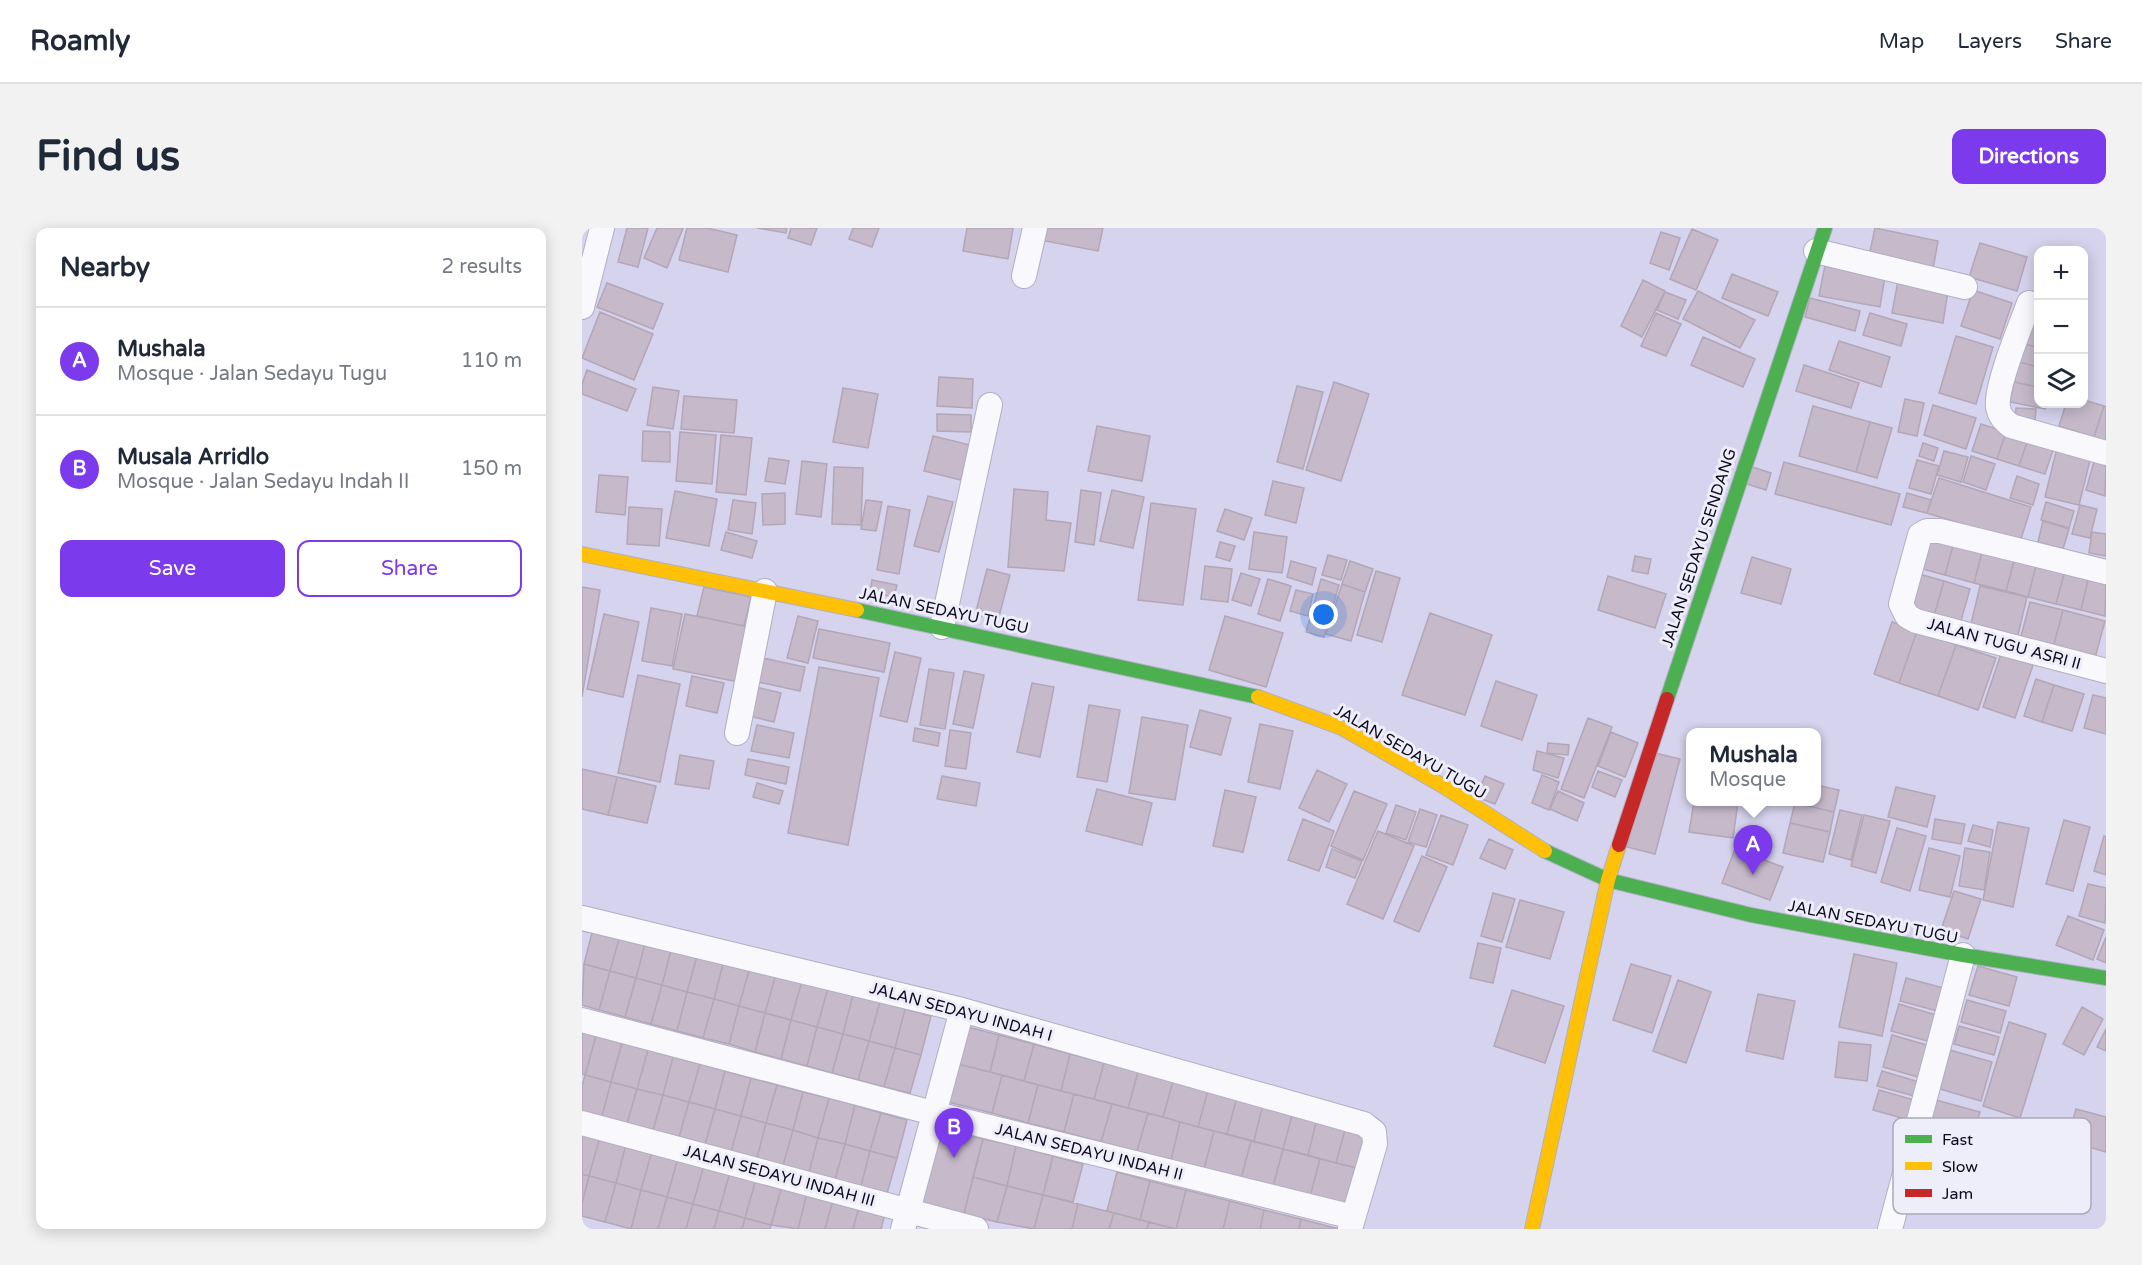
<!DOCTYPE html>
<meta charset="utf-8">
<style>
body{margin:0;font-family:"Varela Round",sans-serif;background:#f2f2f3;color:#1f2937}
.controls{position:absolute;right:18px;top:18px;display:grid;overflow:hidden;border-radius:12px;box-shadow:0 3px 15px #0003}
.controls button{width:54px;height:54px;display:grid;place-items:center;padding:0;border:0;border-bottom:2px solid #e0e1e3;background:#fff;color:#1f2937;font:30px sans-serif}
.you{position:absolute;left:742px;top:387px;width:21px;height:21px;margin:-15px;border:4px solid #fff;border-radius:50%;background:#1a73e8;box-shadow:0 0 0 9px #1a73e833}
.badge{display:grid;place-items:center;width:39px;height:39px;border-radius:50%;background:#7c3aed;color:#fff;font-size:20px;font-weight:700}
.pin{position:absolute;translate:-50% -50px;filter:drop-shadow(0 2px 3px #0008)}
.pin::after{content:'';position:absolute;top:32px;width:21px;height:18px;background:inherit;clip-path:polygon(0 0,100% 0,50% 100%)}
.popup{position:absolute;left:1104px;top:500px;width:135px;height:78px;box-sizing:border-box;display:grid;place-content:center;border-radius:12px;background:#fff;filter:drop-shadow(0 2px 4px #0005);font-size:20px;white-space:nowrap;color:#747a83}
.popup b{font-size:22px;color:#1f2937}
.popup::after{content:'';position:absolute;left:50%;top:100%;margin-left:-12px;border:12px solid transparent;border-top-color:#fff}
.list{margin:0;padding:0;list-style:none}
h2{display:flex;justify-content:space-between;align-items:center;height:78px;margin:0;padding:0 24px;font-size:26px}
h2 small{font-size:20px;font-weight:400;color:#747a83}
.list li{display:grid;grid-template-columns:39px 1fr auto;gap:18px;align-items:center;box-sizing:border-box;height:108px;padding:0 24px;border-top:2px solid #e0e1e3}
.list b{display:block;font-size:22px;white-space:nowrap}
.list p{margin:0;font-size:20px;white-space:nowrap;color:#747a83}
.list em{font-size:20px;font-style:normal;color:#747a83}
.actions{display:flex;gap:12px;padding:18px 24px}
.actions a{flex:1;padding:14px 0;border:2px solid #7c3aed;border-radius:12px;text-align:center;font-size:21px;color:#7c3aed}
.actions .main{background:#7c3aed;color:#fff}
.icon{flex:none;width:33px;height:33px;fill:none;stroke:currentColor;stroke-width:2;stroke-linecap:round;stroke-linejoin:round}
.map{position:relative;flex:none;width:1524px;height:1001px;overflow:hidden;border-radius:12px}
header{display:flex;align-items:center;gap:36px;box-sizing:border-box;height:84px;padding:0 30px;background:#fff;border-bottom:2px solid #e0e1e3}
header strong{font-size:28px}
nav{display:flex;gap:33px;margin-inline-start:auto;font-size:21px}
.intro{display:flex;align-items:center;justify-content:space-between;box-sizing:border-box;height:144px;padding:0 36px}
h1{margin:0;font-size:42px}
.button{padding:15px 27px;border-radius:12px;background:#7c3aed;color:#fff;font-size:21px;font-weight:700}
main{display:flex;gap:36px;padding:0 36px}
aside{flex:1;background:#fff;border-radius:12px;box-shadow:0 3px 15px #0003}
.map>svg:first-child{display:block}
.building{fill:#c5b9ca;stroke:#b2a6b7;stroke-width:1.5}
.lines{fill:none;stroke-linecap:round;stroke-linejoin:round}
.street-casing{stroke:#b1afc6;stroke-width:26}
.fast-casing{stroke:#b1afc6;stroke-width:16}
.slow-casing{stroke:#b1afc6;stroke-width:16}
.jam-casing{stroke:#b1afc6;stroke-width:16}
.street{stroke:#f9f8fc;stroke-width:24}
.fast{stroke:#4caf50;stroke-width:14}
.slow{stroke:#ffc107;stroke-width:14}
.jam{stroke:#c62828;stroke-width:14}
.labels{text-anchor:middle;dominant-baseline:central;stroke-width:6;stroke-linejoin:round;paint-order:stroke}
.street-label{font-size:16px;fill:#0e0a1e;stroke:#eeedfa}
.key{fill:#eeedfa;stroke:#aba9b8;stroke-width:1.5}
.key-label{font-size:16px;fill:#0e0a1e}
</style>
<header>
<strong>Roamly</strong>
<nav><a>Map</a><a>Layers</a><a>Share</a></nav>
</header>
<div class="intro"><h1>Find us</h1><a class="button">Directions</a></div>
<main>
<aside>
<h2>Nearby<small>2 results</small></h2>
<ul class="list">
<li><span class="badge">A</span><div><b>Mushala</b><p>Mosque · Jalan Sedayu Tugu</p></div><em>110 m</em></li>
<li><span class="badge">B</span><div><b>Musala Arridlo</b><p>Mosque · Jalan Sedayu Indah II</p></div><em>150 m</em></li>
</ul>
<div class="actions"><a class="main">Save</a><a>Share</a></div>
</aside>
<div class="map">
<svg width="1524" height="1001" viewBox="0 0 1524 1001">
<rect width="100%" height="100%" fill="#d5d3ed"/>
<path class="building" d="M45,0H66L56,39L36,34Z
M75,0H101L85,40L62,30Z
M105,0H125L155,7L146,44L97,32Z
M175,0H205L204,5Z
M209,0H235L229,17L206,10Z
M271,0H297L290,19L267,11Z
M385,0H431L426,31L381,23Z
M465,0H521L516,23L463,13Z
M1293,0L1356,13L1351,41L1287,28Z
M1110,1L1136,12L1114,62L1088,51Z
M1079,4L1098,10L1087,42L1068,35Z
M1398,15L1445,29L1435,63L1387,49Z
M1243,37L1303,48L1298,79L1237,68Z
M1150,46L1196,64L1186,88L1140,70Z
M1061,52L1083,63L1060,109L1039,98Z
M1316,53L1366,63L1361,95L1310,85Z
M25,55L81,76L71,101L15,79Z
M1391,62L1430,75L1418,111L1379,98Z
M1116,63L1173,92L1158,120L1101,91Z
M1083,64L1104,72L1096,91L1075,82Z
M1228,70L1278,83L1273,103L1223,89Z
M18,84L71,106L52,152L0,130Z
M1074,85L1099,96L1084,128L1059,118Z
M1288,85L1325,96L1319,118L1281,107Z
M1445,97L1456,99V119L1441,116Z
M1374,108L1411,119L1394,176L1357,165Z
M1121,109L1173,131L1161,159L1109,137Z
M1257,113L1308,129L1299,159L1247,142Z
M1441,116L1456,119V139L1437,134Z
M1437,134L1456,139V159L1432,154Z
M1222,137L1277,155L1269,180L1214,163Z
M5,142L54,161L45,183L0,166V156Z
M357,149L391,151L390,180L355,178Z
M752,154L787,166L759,253L724,242Z
M1432,154L1456,159V176H1465L1463,181L1428,174Z
M715,158L741,164L721,241L695,234Z
M71,159L97,163L91,201L65,197Z
M261,160L296,166L286,220L251,214Z
M102,168L155,172L152,205L99,201Z
M1323,171L1342,175L1335,208L1316,204Z
M1502,172L1522,178L1512,209L1477,198L1484,176H1502Z
M1351,177L1394,190L1384,221L1342,207Z
M1231,178L1288,194L1274,244L1217,228Z
M1522,178L1524,179V213L1512,209Z
M1434,180L1454,181L1453,193L1433,192Z
M355,186L389,187V204L355,203Z
M1288,194L1310,200L1295,250L1274,244Z
M1399,196L1424,204L1415,231L1390,223Z
M515,198L568,208L560,253L506,243Z
M61,203L88,204V234L60,233Z
M98,204L134,207L130,256L94,253Z
M1424,204L1446,211L1437,238L1415,231Z
M139,207L170,210L164,267L134,264Z
M351,208L388,217L379,252L342,243Z
M1446,211L1472,219L1463,246L1437,238Z
M1341,215L1356,220L1352,233L1337,228Z
M1475,220L1509,228L1497,277L1463,269Z
M1362,223L1386,229L1379,254L1355,247Z
M1389,228L1413,236L1404,262L1381,254Z
M187,230L207,233L203,256L183,253Z
M1513,230L1524,234L1523,268L1504,262Z
M1335,232L1357,238L1349,266L1327,260Z
M220,233L245,236L239,289L214,286Z
M1202,234L1318,266L1309,297L1193,266Z
M1164,237L1189,245L1184,262L1159,254Z
M252,239L281,240L279,297L250,296Z
M17,247L46,249L43,287L14,284Z
M1435,248L1457,256L1451,277L1428,270Z
M1357,250L1449,279L1438,314L1345,285Z
M691,253L722,260L714,295L683,287Z
M432,261L466,264L464,292L489,295L482,343L426,339Z
M499,262L519,265L512,317L493,314Z
M530,262L562,269L551,320L518,313Z
M93,263L135,271L127,318L84,310Z
M203,265V296L181,297L180,266Z
M1325,265L1349,272L1345,285L1321,279Z
M346,268L371,274L357,324L332,318Z
M151,272L174,275L170,306L146,302Z
M284,272L300,274L294,303L279,301Z
M1464,274L1492,283L1487,300L1459,292Z
M569,275L614,281L601,377L556,372Z
M1498,277L1515,281L1508,310L1490,306Z
M306,278L328,282L317,346L295,342Z
M47,279L80,281L77,318L45,316Z
M643,281L670,290L662,312L635,303Z
M1461,293L1487,301L1481,321L1456,314Z
M144,304L175,313L170,330L139,322Z
M672,304L705,309L700,345L667,341Z
M1510,304L1524,306V328L1507,325Z
M1345,310L1371,317L1363,347L1337,340Z
M638,314L653,318L648,333L634,329Z
M1371,317L1400,324L1392,355L1363,347Z
M1400,324L1432,333L1424,363L1392,355Z
M746,327L765,332L759,352L740,347Z
M1053,328L1069,331L1066,346L1050,343Z
M1170,329L1209,341L1199,376L1159,365Z
M709,333L734,340L730,357L705,349Z
M768,333L791,341L783,364L760,356Z
M1432,333L1454,338L1446,369L1424,363Z
M623,338L650,341L646,374L619,371Z
M1454,338L1482,346L1474,376L1446,369Z
M405,341L428,347L416,392L393,387Z
M794,343L818,350L800,414L775,407Z
M659,345L678,351L669,378L650,372Z
M1337,346L1362,353L1352,388L1327,381Z
M1482,346L1506,352L1499,382L1474,376Z
M1026,348L1084,366L1073,400L1016,382Z
M686,351L709,358L698,393L676,386Z
M739,351L757,357L742,409L724,404Z
M290,352L315,357L312,369L288,364Z
M1506,352L1524,356L1523,388L1499,382Z
M1362,353L1388,361L1378,396L1352,388Z
M760,356L783,364L769,413L744,406Z
M1398,358L1445,369L1435,411L1388,400Z
M0,359L18,362L0,469Z
M122,359L169,369L162,398L115,388Z
M714,362L731,366L726,388L708,383Z
M1448,374L1481,382L1471,420L1438,412Z
M69,380L100,386L90,438L60,433Z
M1481,382L1523,393L1513,430L1471,420Z
M848,385L910,407L883,487L820,467Z
M22,386L57,394L41,469L5,461Z
M103,386L168,399L157,454L91,441Z
M216,388L236,393L226,435L205,430Z
M643,388L701,405L684,459L627,442Z
M1310,394L1335,403L1317,455L1292,446Z
M237,401L308,415L302,444L231,430Z
M1335,403L1374,417L1356,468L1317,455Z
M1374,417L1414,430L1396,482L1356,468Z
M313,424L339,430L325,494L298,488Z
M1419,426L1451,437L1433,490L1401,479Z
M181,430L223,439L218,463L176,454Z
M237,439L297,450L266,617L206,605Z
M347,441L372,445L363,501L338,497Z
M382,443L402,447L391,500L371,496Z
M56,447L98,456L78,554L36,545Z
M110,448L142,455L135,485L104,478Z
M1454,451L1472,457L1460,494L1442,488Z
M914,453L955,467L940,512L899,498Z
M450,455L472,459L458,529L435,524Z
M1472,457L1502,466L1490,503L1460,494Z
M174,459L199,465L192,494L167,488Z
M1511,467L1524,470V506L1502,500Z
M507,477L538,482L525,554L495,549Z
M618,482L649,490L639,527L608,519Z
M560,489L606,497L593,572L547,565Z
M1006,490L1030,499L1002,570L979,561Z
M678,496L711,503L698,561L666,554Z
M175,497L212,505L207,530L169,523Z
M333,500L358,505L356,518L331,513Z
M368,502L389,505L384,541L363,538Z
M1029,504L1056,515L1043,549L1016,538Z
M966,515L987,517L986,527L965,525Z
M955,523L982,530L976,550L951,542Z
M1069,524L1098,531L1073,626L1045,619Z
M98,527L132,533L127,561L93,556Z
M166,531L207,539L204,556L163,547Z
M0,541L35,549L26,587L0,581Z
M735,542L765,556L747,594L717,580Z
M1016,543L1040,552L1033,569L1010,559Z
M960,547L977,554L967,582L950,575Z
M360,548L398,555L394,578L355,571Z
M903,548L922,556L913,576L894,569Z
M35,549L74,558L65,595L26,587Z
M175,555L201,563L197,576L171,569Z
M1234,557L1257,562L1252,584L1213,575L1234,574Z
M1314,559L1353,568L1345,599L1306,589Z
M515,561L570,575L560,617L504,603Z
M643,562L674,569L661,624L631,618Z
M772,563L805,576L781,632L749,618Z
M976,563L1002,575L995,593L968,581Z
M1112,574H1156L1151,610L1107,604Z
M1213,575L1252,584L1248,604L1208,595Z
M814,577L834,584L824,612L804,605Z
M838,581L855,587L844,619L826,614Z
M1258,582L1280,587L1269,632L1247,626Z
M859,587L886,597L871,637L844,627Z
M1282,587L1308,593L1294,645L1269,638Z
M721,591L752,603L737,643L706,632Z
M1353,591L1383,596L1379,616L1350,611Z
M1482,592L1508,599L1491,663L1464,656Z
M1416,594L1447,600L1431,679L1401,672Z
M1208,595L1248,604L1241,634L1201,625Z
M1391,597L1411,602L1408,619L1386,613Z
M1315,600L1344,608L1328,663L1299,654Z
M796,603L832,618L801,691L765,676Z
M1522,608L1524,609V647L1512,643Z
M907,611L931,622L923,641L898,630Z
M1347,620L1378,628L1368,669L1337,662Z
M1383,620L1408,624L1402,662L1377,658Z
M750,621L780,633L773,650L744,639Z
M1153,621L1201,639L1188,672L1140,655Z
M840,628L865,639L837,704L812,693Z
M1506,656L1524,660L1523,695L1497,688Z
M1372,663L1399,671L1386,711L1359,702Z
M911,665L933,671L920,714L899,708Z
M938,672L982,684L968,731L924,719Z
M1486,688L1522,702L1511,732L1474,717Z
M12,697L39,704L28,743L2,736Z
M39,704L64,712L54,750L28,743Z
M1524,709V735L1515,731Z
M64,712L90,718L80,757L54,750Z
M896,715L919,720L911,755L888,750Z
M90,718L116,725L105,764L80,757Z
M116,725L142,732L132,771L105,764Z
M1272,726L1315,735L1300,808L1257,799Z
M142,732L168,739L157,778L132,771Z
M2,736L28,743L17,782L0,777Z
M1049,736L1089,748L1070,805L1031,792Z
M1396,738L1435,749L1427,778L1387,767Z
M168,739L194,746L183,785L157,778Z
M28,743L54,750L43,789L17,782Z
M194,746L220,753L209,792L183,785Z
M54,750L80,757L69,796L43,789Z
M1324,750L1369,762L1363,785L1318,773Z
M1096,752L1129,764L1104,835L1071,823Z
M220,753L246,760L235,799L209,792Z
M80,757L105,764L95,803L69,796Z
M246,760L271,767L261,806L235,799Z
M930,762L982,778L963,835L912,818Z
M105,764L132,771L121,810L95,803Z
M1176,766L1213,773L1201,831L1164,823Z
M271,767L298,774L287,813L261,806Z
M132,771L157,778L147,816L121,810Z
M1385,772L1424,783L1418,805L1379,794Z
M298,774L323,781L313,820L287,813Z
M1317,776L1361,789L1353,815L1309,803Z
M157,778L183,785L173,824L147,816Z
M1500,779L1521,791L1502,827L1481,816Z
M323,781L349,788L339,827L313,820Z
M183,785L209,792L199,831L173,824Z
M209,792L235,799L225,838L199,831Z
M1427,794L1464,806L1438,890L1401,878Z
M382,798L417,807L408,844L372,835Z
M1377,798L1417,809L1412,827L1372,816Z
M235,799L261,806L250,845L225,838Z
M1524,801V823L1515,819Z
M0,804L14,808L3,847L0,846Z
M261,806L287,813L276,852L250,845Z
M417,807L452,816L442,853L408,844Z
M1310,807L1352,819L1343,851L1301,839Z
M14,808L40,815L29,854L3,847Z
M287,813L313,820L302,859L276,852Z
M1257,814L1289,817L1285,853L1253,849Z
M40,815L66,822L55,861L29,854Z
M452,816L488,826L479,863L442,853Z
M313,820L339,827L328,865L302,859Z
M66,822L91,829L81,867L55,861Z
M1368,822L1410,834L1399,873L1358,861Z
M488,826L522,835L512,871L479,863Z
M91,829L118,836L107,874L81,867Z
M372,835L420,847L410,885L362,873Z
M522,835L556,844L546,880L512,871Z
M118,836L143,843L133,881L107,874Z
M143,843L169,850L159,888L133,881Z
M1300,843L1344,856L1340,870L1295,858Z
M556,844L591,853L581,889L546,880Z
M3,847L29,854L19,892L0,887V858Z
M420,847L456,857L446,895L410,885Z
M169,850L195,857L184,895L159,888Z
M591,853L626,862L616,899L581,889Z
M29,854L55,861L44,899L19,892Z
M195,857L221,864L211,902L184,895Z
M456,857L492,866L482,904L446,895Z
M55,861L81,867L70,906L44,899Z
M626,862L655,869L645,906L616,899Z
M1297,862L1339,874L1334,894L1291,882Z
M221,864L247,870L236,910L211,902Z
M492,866L530,876L519,914L482,904Z
M81,867L107,874L96,913L70,906Z
M655,869L681,876L672,913L645,906Z
M247,870L273,877L263,916L236,910Z
M1354,872L1398,884L1390,912L1346,900Z
M107,874L133,881L122,920L96,913Z
M530,876L566,885L555,923L519,914Z
M681,876L711,884L701,921L672,913Z
M273,877L299,885L288,923L263,916Z
M133,881L159,888L148,927L122,920Z
M1494,881L1524,889V924L1485,913Z
M711,884L735,891L726,927L701,921Z
M299,885L325,892L315,930L288,923Z
M566,885L598,894L589,932L555,923Z
M159,888L184,895L174,934L148,927Z
M735,891L764,898L754,935L726,927Z
M598,894L632,903L622,941L589,932Z
M184,895L211,902L200,941L174,934Z
M764,898L788,905L779,941L754,935Z
M355,899L401,911L382,986L336,975Z
M211,902L236,910L226,948L200,941Z
M632,903L669,913L659,951L622,941Z
M0,904L18,909L7,948L0,946Z
M18,909L44,916L34,955L7,948Z
M236,910L263,916L252,955L226,948Z
M401,911L434,918L425,958L391,949Z
M669,913L701,921L691,959L659,951Z
M44,916L70,923L59,962L34,955Z
M263,916L288,923L278,962L252,955Z
M434,918L471,928L461,967L425,958Z
M701,921L738,931L728,969L691,959Z
M70,923L96,930L85,969L59,962Z
M288,923L315,930L304,969L278,962Z
M471,928L501,936L491,974L461,967Z
M96,930L122,937L111,976L85,969Z
M738,931L775,940L765,978L728,969Z
M122,937L148,944L137,983L111,976Z
M148,944L174,951L163,990L137,983Z
M535,944L568,953L558,992L525,983Z
M0,946L7,948L0,976Z
M7,948L34,955L23,994L0,988V976Z
M391,949L425,958L415,994L382,986Z
M174,951L200,958L189,997L163,990Z
M568,953L604,962L594,1001L558,992Z
M34,955L59,962L49,1001L23,994Z
M200,958L225,965L216,1001L189,997Z
M425,958L461,967L452,1001L415,994Z
M59,962L85,969L76,1001H49Z
M604,962L648,973L641,1001H594Z
M225,965L251,972L243,1001H216Z
M461,967L496,976L490,1001H452Z
M85,969L111,976L104,1001H76Z
M251,972L277,979L271,1001H243Z
M648,973L682,982L678,1001H641Z
M111,976L137,983L132,1001H104Z
M496,976L532,985L527,1001H490Z
M277,979L303,986L299,1001H271Z
M682,982L719,991L717,1001H678Z
M137,983L163,990L160,1001H132Z
M532,985L567,994L565,1001H527Z
M163,990L189,997L188,1001H160Z
M719,991L757,1001H717Z
M567,994L594,1001H565Z"/>
<g class="lines">
<defs>
<path id="street" d="M1234,23L1383,59
M442,48L453,0
M1447,75C1439,97 1413,159 1416,179C1418,189 1422,192 1429,198L1524,225
M0,79L20,0
M1524,344L1358,303H1345L1338,307L1319,376L1325,388L1334,393L1524,443
M360,399L408,177
M155,505L183,363
M0,690L380,782L782,896L792,904L793,916L768,1001
M0,792L351,885L771,989
M0,895L394,1001
M321,1001L380,782
M1308,1001L1381,727"/>
<path id="fast" d="M275,382L676,469
M1085,471L1243,0
M963,623L1026,652L1169,687L1381,727L1524,750"/>
<path id="slow" d="M0,326L275,382
M676,469L760,500L861,558L963,623
M950,1001L1026,652L1037,617"/>
<path id="jam" d="M1037,617L1085,471"/>
</defs>
<use href="#street" class="street-casing"/>
<use href="#fast" class="fast-casing"/>
<use href="#slow" class="slow-casing"/>
<use href="#jam" class="jam-casing"/>
<use href="#street" class="street"/>
<use href="#fast" class="fast"/>
<use href="#slow" class="slow"/>
<use href="#jam" class="jam"/>
</g>
<g class="labels">
<g class="street-label">
<text transform="translate(1117 320) rotate(-72)">JALAN SEDAYU SENDANG</text>
<text transform="translate(362 383) rotate(12)">JALAN SEDAYU TUGU</text>
<text transform="translate(1422 416) rotate(15)">JALAN TUGU ASRI II</text>
<text transform="translate(828 524) rotate(30)">JALAN SEDAYU TUGU</text>
<text transform="translate(1291 694) rotate(11)">JALAN SEDAYU TUGU</text>
<text transform="translate(379 784) rotate(15)">JALAN SEDAYU INDAH I</text>
<text transform="translate(507 924) rotate(14)">JALAN SEDAYU INDAH II</text>
<text transform="translate(197 948) rotate(15)">JALAN SEDAYU INDAH III</text>
</g>
</g>
<rect x="1311" y="890" width="198" height="96" rx="9" class="key"/>
<rect x="1323" y="907" width="27" height="8" fill="#4caf50"/>
<rect x="1323" y="934" width="27" height="8" fill="#ffc107"/>
<rect x="1323" y="961" width="27" height="8" fill="#c62828"/>
<g class="key-label">
<text x="1360" y="917">Fast</text>
<text x="1360" y="944">Slow</text>
<text x="1360" y="971">Jam</text>
</g>
</svg>
<div class="controls">
<button>+</button>
<button>−</button>
<button><svg class="icon" aria-label="layers" viewBox="0 0 24 24"><path d="M12 4l9 5-9 5-9-5zM3 14l9 5 9-5"/></svg></button>
</div>
<div class="you"></div>
<div class="pin badge" style="left:1171px;top:647px">A</div>
<div class="popup"><b>Mushala</b>Mosque</div>
<div class="pin badge" style="left:372px;top:930px">B</div>
</div>
</main>
